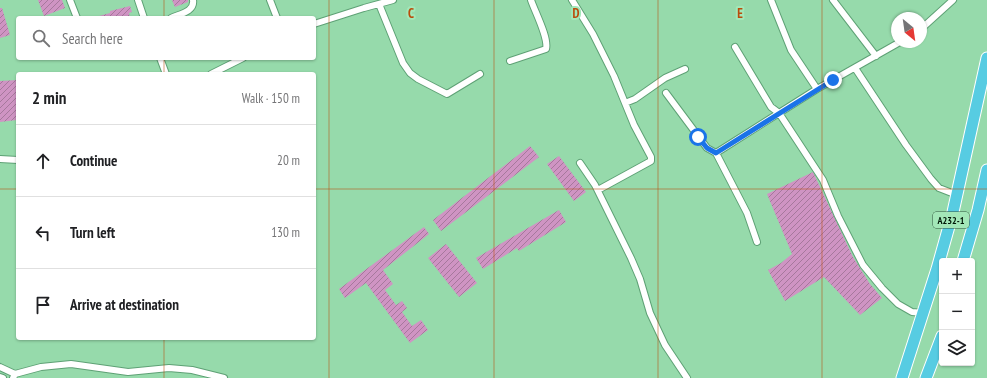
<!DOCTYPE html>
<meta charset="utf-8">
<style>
body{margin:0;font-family:"PT Sans Narrow",sans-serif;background:#f2f2f2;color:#202124}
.controls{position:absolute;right:12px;bottom:12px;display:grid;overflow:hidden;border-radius:4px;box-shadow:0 1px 3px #0004}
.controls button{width:36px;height:36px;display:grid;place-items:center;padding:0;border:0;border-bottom:1px solid #e0e0e0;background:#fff;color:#202124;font:20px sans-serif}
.compass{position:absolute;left:891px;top:12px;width:36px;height:36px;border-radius:50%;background:#fff;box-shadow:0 1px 3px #0004;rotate:151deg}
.stop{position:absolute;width:12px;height:12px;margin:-9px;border:3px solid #1a73e8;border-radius:50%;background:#fff}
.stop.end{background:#1a73e8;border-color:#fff;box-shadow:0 1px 4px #0008}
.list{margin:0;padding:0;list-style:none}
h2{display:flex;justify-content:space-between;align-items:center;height:52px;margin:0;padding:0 16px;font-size:17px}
h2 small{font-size:13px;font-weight:400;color:#757577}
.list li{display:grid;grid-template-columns:26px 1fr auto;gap:12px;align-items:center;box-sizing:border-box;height:72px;padding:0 16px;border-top:1px solid #e0e0e0}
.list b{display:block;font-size:15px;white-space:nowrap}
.list em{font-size:13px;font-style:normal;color:#757577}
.icon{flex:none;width:22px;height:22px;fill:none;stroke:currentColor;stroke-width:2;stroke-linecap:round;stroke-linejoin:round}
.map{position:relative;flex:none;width:987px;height:378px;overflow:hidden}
.search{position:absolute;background:#fff;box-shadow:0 1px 3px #0004;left:16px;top:16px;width:300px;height:44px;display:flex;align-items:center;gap:10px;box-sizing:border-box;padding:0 14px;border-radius:4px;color:#757577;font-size:15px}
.panel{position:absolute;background:#fff;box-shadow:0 1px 3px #0004;left:16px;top:72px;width:300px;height:268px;border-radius:4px}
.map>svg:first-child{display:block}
.building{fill:url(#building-hatch)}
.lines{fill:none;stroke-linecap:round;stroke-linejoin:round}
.minor-casing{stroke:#5ea175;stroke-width:8}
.trunk-casing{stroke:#fff;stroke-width:13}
.minor{stroke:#fff;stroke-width:6}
.trunk{stroke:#57cce2;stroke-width:11}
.route{stroke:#1a73e8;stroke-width:5}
.grid{fill:none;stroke:#ba4c0b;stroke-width:1;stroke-opacity:0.55}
.labels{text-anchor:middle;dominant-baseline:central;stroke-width:4;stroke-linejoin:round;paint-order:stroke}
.shield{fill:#a3e7b8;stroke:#31553c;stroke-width:1}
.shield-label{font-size:10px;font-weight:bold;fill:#001707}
.grid-label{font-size:13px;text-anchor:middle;font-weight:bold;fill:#ba4c0b;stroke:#a3e7b8;stroke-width:4;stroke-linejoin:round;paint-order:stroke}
</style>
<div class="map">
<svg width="987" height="378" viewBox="0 0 987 378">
<defs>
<pattern id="building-hatch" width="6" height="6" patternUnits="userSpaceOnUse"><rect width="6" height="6" fill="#cf94c3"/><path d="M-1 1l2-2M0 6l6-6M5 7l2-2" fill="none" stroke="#a6789c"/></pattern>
</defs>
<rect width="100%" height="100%" fill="#96daab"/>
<path class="building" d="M38,0H62L65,8L44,16Z
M172,0H188V2L175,7Z
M130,6L132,12L129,13L130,18H99V16L110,13V11Z
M0,8H2L10,35L0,38Z
M18,80V95H16L18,107V111H16L17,120L0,122V81Z
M530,146L539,157L441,231L433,220Z
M559,156L586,192L574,201L547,164Z
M813,172L853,257L870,284L882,298L860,315L824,277L785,301L768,270L781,263L792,254L767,194Z
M559,210L566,222L519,251L517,248L483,269L476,258Z
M424,227L429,234L383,270L393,284L385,290L396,305L402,301L407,308L402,312L412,326L421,320L428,330L410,343L366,283L345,298L339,289Z
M446,244L477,283L459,297L428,258Z"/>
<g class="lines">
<defs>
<path id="minor" d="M70,0L77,18
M138,0L144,18
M270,0L277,18
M572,0L593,34L614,76L625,103L635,99L665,78L685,69
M771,0L791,50L817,89
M833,0L876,56
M379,4L403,63L410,73L418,79L447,94L480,74
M171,18C179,14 195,12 193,0
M314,24L364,8L393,0
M921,29L953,0
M735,47L771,107L779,113L823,180L838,216L863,265L882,288L898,304L912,312L924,313
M160,58L166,74
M510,61L546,49C549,38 535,12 531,0
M855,68L906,145L931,179L939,188L957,195
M211,74L243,58
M666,93L707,148L716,153L747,213L757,242
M716,153L817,89L900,42
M0,159L18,160
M580,163L595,185L631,258L640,279L650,313L665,345L687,378
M598,190L651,161V157L634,125L625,103
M0,367L15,374
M0,377L3,378
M13,378L15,374L41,367L71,364L128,372L169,368L192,370L224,378"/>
<path id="trunk" d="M963,261L978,210L987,170
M902,378L937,269L953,212L987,58
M926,378L942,336"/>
</defs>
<use href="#minor" class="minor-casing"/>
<use href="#trunk" class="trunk-casing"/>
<use href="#minor" class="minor"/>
<use href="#trunk" class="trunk"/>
</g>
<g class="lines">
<path class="route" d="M698,137L707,148L716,153L833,80"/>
</g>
<path class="grid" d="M164,0V18M329,0V378M494,0V378M658,0V378M822,0V378M164,58V74M0,189H18M314,189H987M164,338V378"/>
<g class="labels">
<rect class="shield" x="933" y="212" width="36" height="16" rx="3"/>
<g class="shield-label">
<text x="951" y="220">A232-1</text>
</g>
</g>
<g class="grid-label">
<text x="411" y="18">C</text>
<text x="576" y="18">D</text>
<text x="740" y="18">E</text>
</g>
</svg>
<div class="controls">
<button>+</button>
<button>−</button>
<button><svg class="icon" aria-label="layers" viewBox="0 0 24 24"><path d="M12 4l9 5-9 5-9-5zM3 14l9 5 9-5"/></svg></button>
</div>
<svg class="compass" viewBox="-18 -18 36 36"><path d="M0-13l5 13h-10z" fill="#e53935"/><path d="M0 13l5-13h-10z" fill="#757577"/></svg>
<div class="stop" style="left:698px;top:137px"></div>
<div class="stop end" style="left:833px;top:80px"></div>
<div class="search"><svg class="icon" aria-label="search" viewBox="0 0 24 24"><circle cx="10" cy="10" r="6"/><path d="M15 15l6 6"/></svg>Search here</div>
<section class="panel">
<h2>2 min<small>Walk · 150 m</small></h2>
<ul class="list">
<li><svg class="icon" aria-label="ahead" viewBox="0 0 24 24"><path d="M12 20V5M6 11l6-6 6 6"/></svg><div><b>Continue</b></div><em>20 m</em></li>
<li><svg class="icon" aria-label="left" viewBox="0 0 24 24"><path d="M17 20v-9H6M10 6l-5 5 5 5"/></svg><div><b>Turn left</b></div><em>130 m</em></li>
<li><svg class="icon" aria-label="arrive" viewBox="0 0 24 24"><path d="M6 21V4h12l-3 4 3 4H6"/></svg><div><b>Arrive at destination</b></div></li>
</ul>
</section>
</div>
